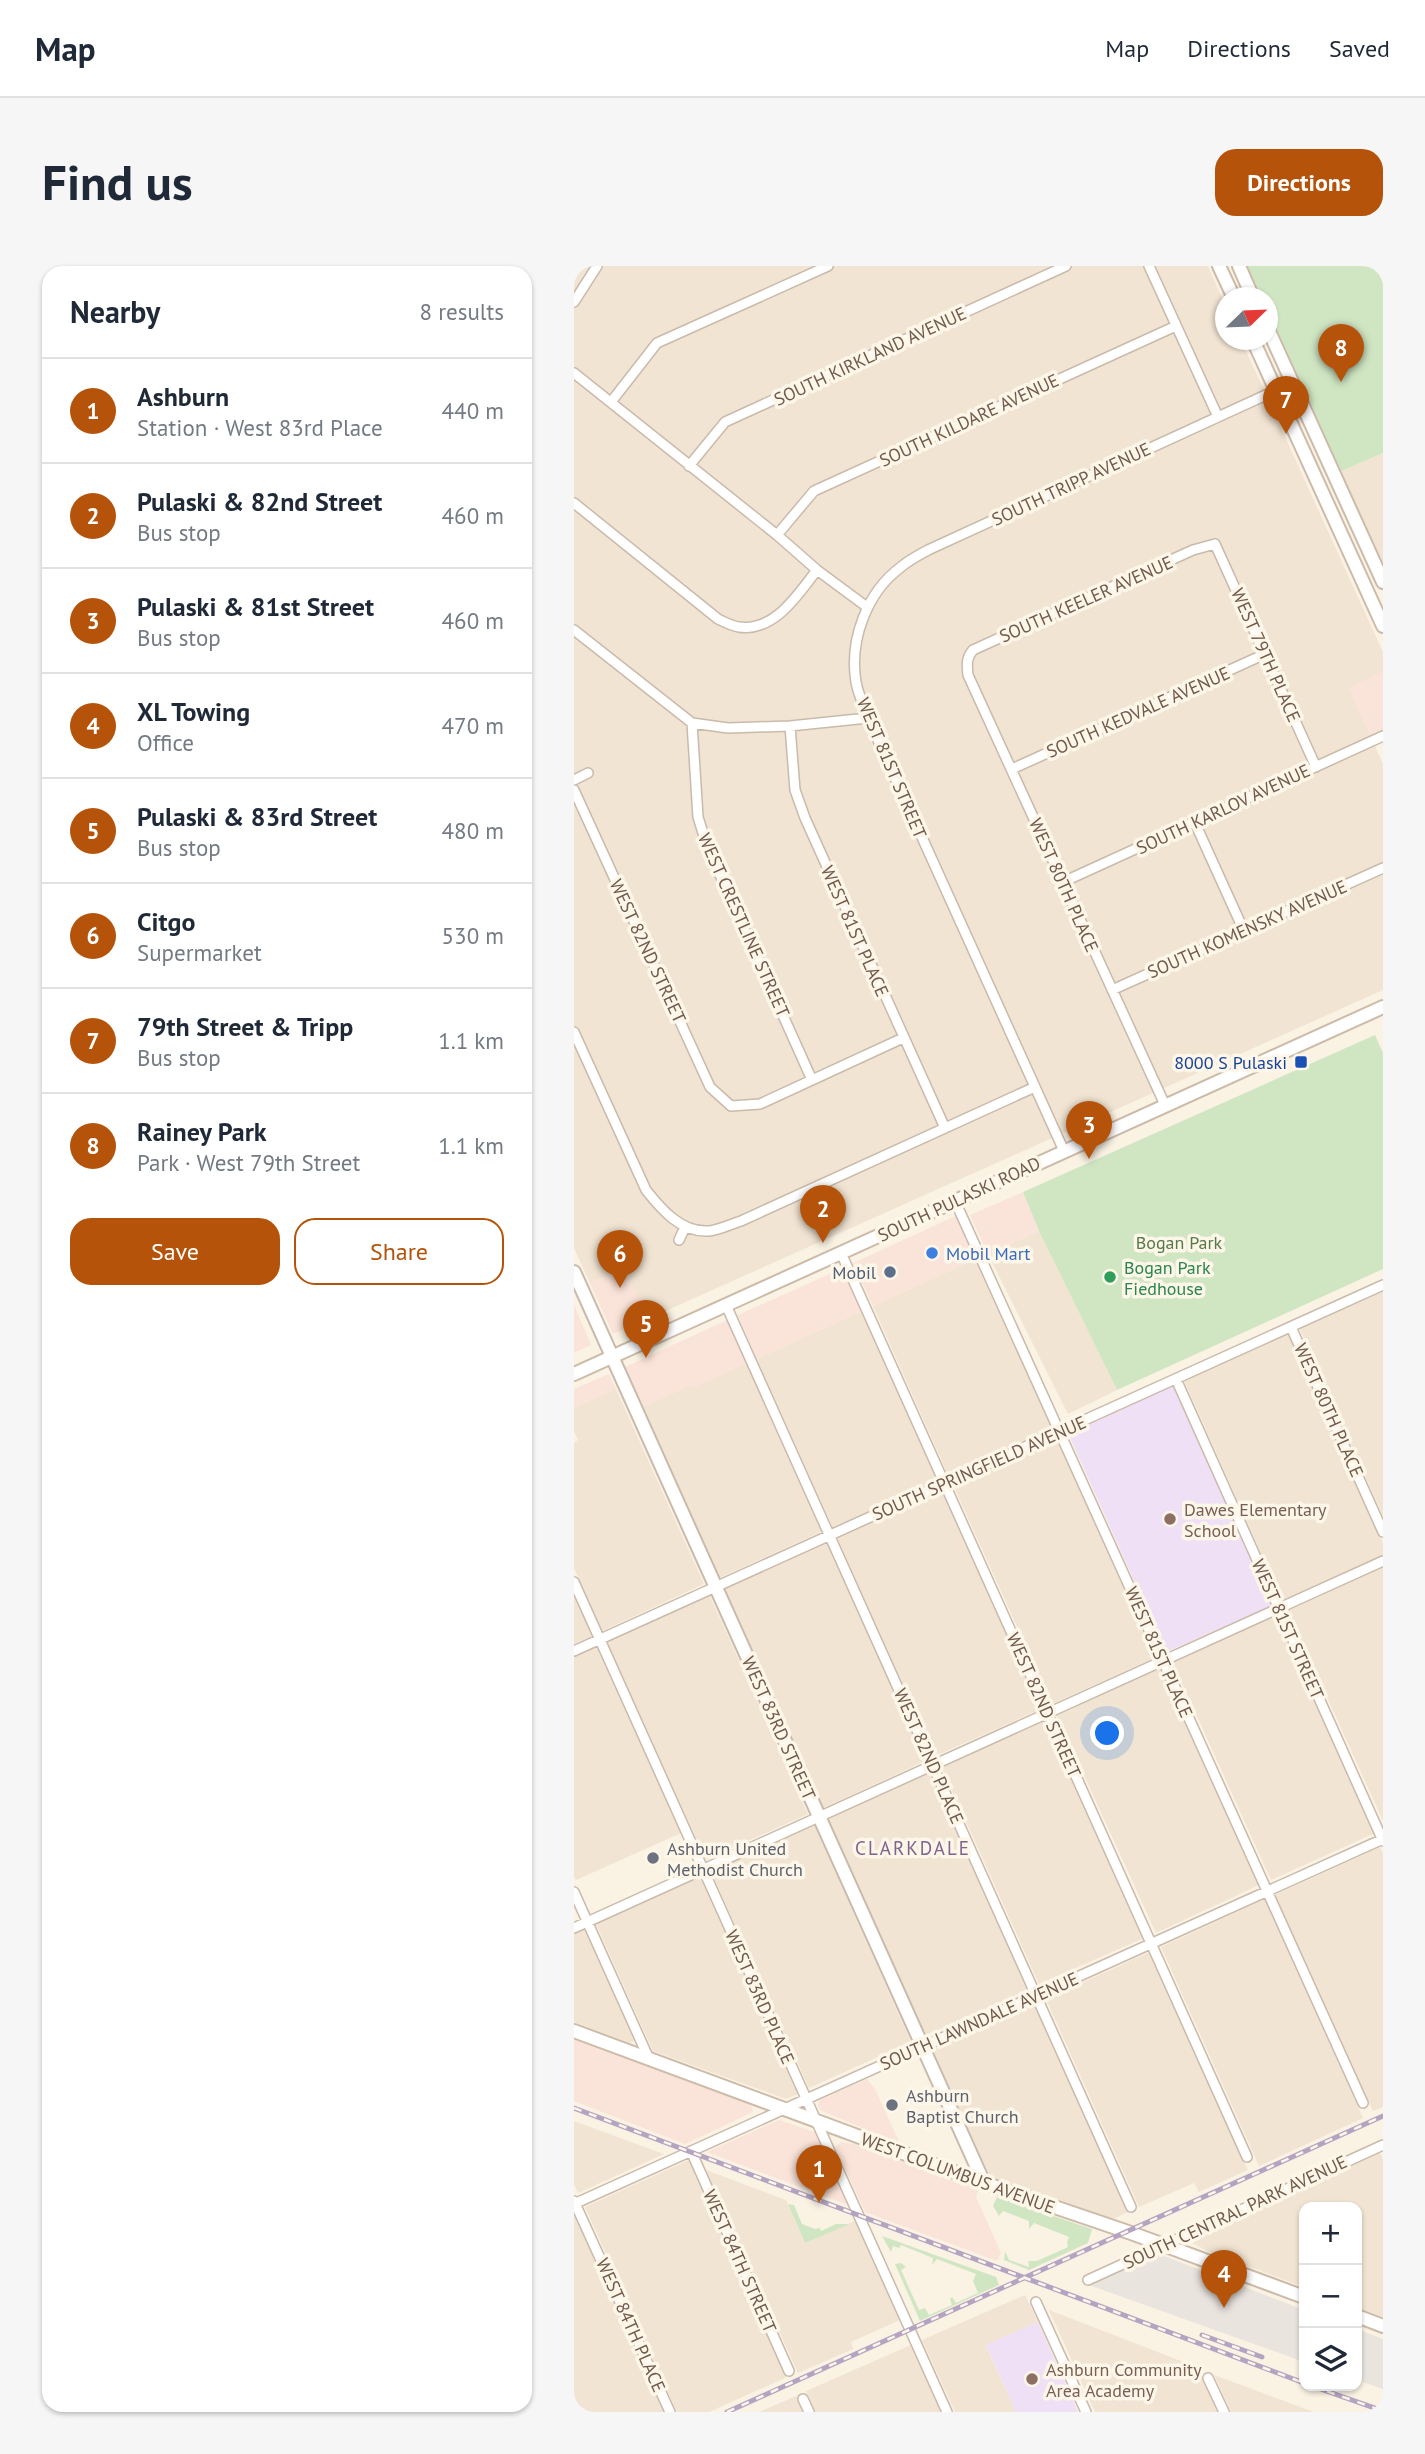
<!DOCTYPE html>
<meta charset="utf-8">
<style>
body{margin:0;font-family:"PT Sans",sans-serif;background:#f6f6f7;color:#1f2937}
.controls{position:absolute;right:21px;bottom:21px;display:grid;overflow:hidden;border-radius:14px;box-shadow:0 2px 5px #0004}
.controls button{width:63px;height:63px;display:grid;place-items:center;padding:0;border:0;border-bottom:2px solid #e0e1e3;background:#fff;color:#1f2937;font:35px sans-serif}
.compass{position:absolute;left:641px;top:21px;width:63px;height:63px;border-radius:50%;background:#fff;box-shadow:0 2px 5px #0004;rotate:67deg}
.you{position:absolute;left:534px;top:1468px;width:24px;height:24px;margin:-18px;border:5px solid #fff;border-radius:50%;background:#1a73e8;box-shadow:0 0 0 10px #1a73e833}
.badge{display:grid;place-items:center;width:46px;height:46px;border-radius:50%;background:#b45309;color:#fff;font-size:23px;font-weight:700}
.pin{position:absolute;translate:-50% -58px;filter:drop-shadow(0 2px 4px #0008)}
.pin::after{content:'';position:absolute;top:37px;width:24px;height:21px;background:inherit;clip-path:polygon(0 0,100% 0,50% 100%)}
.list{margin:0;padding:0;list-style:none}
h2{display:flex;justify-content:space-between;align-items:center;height:91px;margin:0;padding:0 28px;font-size:30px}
h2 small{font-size:23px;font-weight:400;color:#747a83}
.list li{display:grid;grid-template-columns:46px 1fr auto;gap:21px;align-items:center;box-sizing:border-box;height:105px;padding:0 28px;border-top:2px solid #e0e1e3}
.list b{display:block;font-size:26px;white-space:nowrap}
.list p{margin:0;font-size:23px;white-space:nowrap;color:#747a83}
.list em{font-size:23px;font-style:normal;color:#747a83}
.actions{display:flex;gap:14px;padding:21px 28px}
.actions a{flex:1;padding:16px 0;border:2px solid #b45309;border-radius:21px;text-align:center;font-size:24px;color:#b45309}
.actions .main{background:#b45309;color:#fff}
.icon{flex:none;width:38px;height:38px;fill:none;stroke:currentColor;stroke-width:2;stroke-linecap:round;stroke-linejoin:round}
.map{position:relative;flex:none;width:809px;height:2146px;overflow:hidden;border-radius:21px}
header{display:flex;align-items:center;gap:42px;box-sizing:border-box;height:98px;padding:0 35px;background:#fff;border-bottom:2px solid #e0e1e3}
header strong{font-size:33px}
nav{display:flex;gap:38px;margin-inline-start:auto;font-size:24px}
.intro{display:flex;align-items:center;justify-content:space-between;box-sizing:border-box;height:168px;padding:0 42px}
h1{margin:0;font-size:49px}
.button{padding:18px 32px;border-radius:21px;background:#b45309;color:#fff;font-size:24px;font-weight:700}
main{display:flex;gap:42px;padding:0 42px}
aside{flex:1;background:#fff;border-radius:21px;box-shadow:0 2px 5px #0004}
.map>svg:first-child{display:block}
.residential{fill:#f1e4d2}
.commercial{fill:#fae3d8}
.industrial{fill:#eae4de}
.education{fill:#efe0f6}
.green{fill:#d0e6c3}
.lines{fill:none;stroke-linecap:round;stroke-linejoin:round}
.minor-casing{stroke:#cabaab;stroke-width:12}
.tertiary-casing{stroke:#cabaab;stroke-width:16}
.secondary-casing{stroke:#cdbba9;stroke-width:16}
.minor{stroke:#fff;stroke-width:9}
.tertiary{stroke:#fff;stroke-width:12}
.secondary{stroke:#fff;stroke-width:12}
.rail-casing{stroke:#b5a3c2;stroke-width:5}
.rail{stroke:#fdf6e9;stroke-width:2.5;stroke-dasharray:8;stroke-linecap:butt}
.transit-dot{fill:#1a4fb4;stroke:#fdf6e9;stroke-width:2.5}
.shop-dot{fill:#3f7fe0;stroke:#fdf6e9;stroke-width:2.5}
.service-dot{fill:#5c6f8a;stroke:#fdf6e9;stroke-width:2.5}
.leisure-dot{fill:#2e9e5b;stroke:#fdf6e9;stroke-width:2.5}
.education-dot{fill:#8d6e63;stroke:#fdf6e9;stroke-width:2.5}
.worship-dot{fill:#6b7280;stroke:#fdf6e9;stroke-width:2.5}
.labels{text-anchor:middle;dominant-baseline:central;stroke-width:7;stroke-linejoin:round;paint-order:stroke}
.street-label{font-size:18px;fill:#705a4b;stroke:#fdf6e9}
.transit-label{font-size:18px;fill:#164399;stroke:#fdf6e9;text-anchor:end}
.park-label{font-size:18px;fill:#547a47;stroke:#fdf6e9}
.shop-label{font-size:18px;fill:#366cbe;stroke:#fdf6e9;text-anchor:start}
.leisure-label{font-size:18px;fill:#27864d;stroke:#fdf6e9;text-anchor:start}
.service-label{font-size:18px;fill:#4e5e75;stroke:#fdf6e9;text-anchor:end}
.education-label{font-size:18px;fill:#785e54;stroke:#fdf6e9;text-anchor:start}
.worship-label{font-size:18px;fill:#5b616d;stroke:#fdf6e9;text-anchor:start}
.neighbourhood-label{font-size:19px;letter-spacing:2px;fill:#80638c;stroke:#fdf6e9}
</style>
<header>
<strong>Map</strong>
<nav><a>Map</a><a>Directions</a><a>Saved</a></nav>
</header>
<div class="intro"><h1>Find us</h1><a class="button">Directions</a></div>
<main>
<aside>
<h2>Nearby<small>8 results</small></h2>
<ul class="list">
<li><span class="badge">1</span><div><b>Ashburn</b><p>Station · West 83rd Place</p></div><em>440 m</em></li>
<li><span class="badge">2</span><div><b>Pulaski &amp; 82nd Street</b><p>Bus stop</p></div><em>460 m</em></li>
<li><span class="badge">3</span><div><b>Pulaski &amp; 81st Street</b><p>Bus stop</p></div><em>460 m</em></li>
<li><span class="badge">4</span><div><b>XL Towing</b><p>Office</p></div><em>470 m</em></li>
<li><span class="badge">5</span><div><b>Pulaski &amp; 83rd Street</b><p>Bus stop</p></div><em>480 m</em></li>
<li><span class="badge">6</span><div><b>Citgo</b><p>Supermarket</p></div><em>530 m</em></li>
<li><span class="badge">7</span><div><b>79th Street &amp; Tripp</b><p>Bus stop</p></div><em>1.1 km</em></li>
<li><span class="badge">8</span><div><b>Rainey Park</b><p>Park · West 79th Street</p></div><em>1.1 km</em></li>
</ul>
<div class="actions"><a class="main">Save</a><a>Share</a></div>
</aside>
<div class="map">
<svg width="809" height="2146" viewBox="0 0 809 2146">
<rect width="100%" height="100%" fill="#faf2e3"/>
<path class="residential" d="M0,0H634L651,39L652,74H667L809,386V406L775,422L809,498V724L78,1051L68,1030L64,1032L51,1002L16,1017L0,982Z
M809,187V302L765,206Z
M465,965L543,1124L494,1148L414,988Z
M404,992L480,1161L374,1209L299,1040Z
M809,1023V1250L725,1061Z
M288,1045L364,1213L259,1262L183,1093Z
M714,1066L809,1277V1290L708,1335L610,1114Z
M173,1097L249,1265L145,1312L69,1141L119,1118L121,1121Z
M42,1123L130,1318L28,1365L0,1302V1177L4,1174L0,1165V1142Z
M483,1172L582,1391L478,1438L379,1219Z
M368,1224L467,1443L361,1490L263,1272Z
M253,1276L351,1495L249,1542L150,1322Z
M809,1301V1555L714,1345Z
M135,1328L234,1548L132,1594L32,1375Z
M0,1329L19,1370L0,1378Z
M702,1348L801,1567L697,1614L599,1397Z
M22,1380L107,1567L2,1614L0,1610V1390Z
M586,1401L685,1619L582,1667L483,1450Z
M471,1454L570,1672L465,1718L367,1500Z
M356,1506L453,1724L352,1769L254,1552Z
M240,1559L337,1776L235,1822L137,1606Z
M806,1581L809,1587V1841L799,1845L701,1629Z
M126,1611L224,1828L212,1833L79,1785L22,1658Z
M691,1633L789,1852L685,1900L587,1681Z
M11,1662L62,1774L56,1777L0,1756V1667Z
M576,1686L674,1904L625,1926L620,1917L565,1941L472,1733Z
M460,1738L554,1946L539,1953L417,1912L358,1783Z
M0,1855L57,1876L90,1888L4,1927L0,1918Z
M805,1885L809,1893V2051L783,2041V1941H730V2021L633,1985L615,1975L617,1971Z
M115,1894L213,2111L135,2146H103L11,1941Z
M132,1904L212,1934L231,1977L281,1955L326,2054L277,2076L279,2083L224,2107Z
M0,1947L90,2146H0Z
M451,2029L464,2056L412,2080L442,2146H381L348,2074Z
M475,2044L625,2102L644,2146H521Z
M337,2079L367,2146H241L232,2125Z
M640,2109L740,2146H657Z
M222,2130L229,2146H185Z"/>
<path class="commercial" d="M809,406V464L796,470L774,422Z
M449,926L465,965L414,988L396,949Z
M384,949L404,992L299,1040L279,997Z
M51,1002L64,1031L68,1030L78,1051L39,1068L16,1017Z
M269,1002L288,1045L183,1093L164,1049Z
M0,1039L17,1079L0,1087Z
M153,1054L173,1097L120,1122L118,1119L69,1141L51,1101Z
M35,1108L42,1123L0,1142V1123Z
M0,1773L177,1839L179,1846L111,1878L0,1835Z
M293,1813L301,1823L326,1878L246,1844L244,1840L246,1834Z
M205,1854L241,1866L274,1939L133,1886Z
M267,1876L284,1879L404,1924L402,1931L427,1987L423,1995L291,1946L261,1881Z"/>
<path class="industrial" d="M585,1988L730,2044V2096L515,2019Z
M783,2063L809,2073V2123L783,2114Z"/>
<path class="education" d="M599,1118L697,1340L592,1386L494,1167Z
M464,2056L504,2146H442L412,2079Z"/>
<path class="green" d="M673,0H809V187L765,206L694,46V32L687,31Z
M801,769L809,787V1003L543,1124L465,965L449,926Z
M423,1931L518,1963L514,1977L455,2004L430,1994L431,1985L435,1994L455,2001L454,1995H463L494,1981L493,1976L495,1971L460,1957L455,1963V1955L429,1945L425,1950L419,1940Z
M214,1938L220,1939L228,1958L241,1963L246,1962L247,1965L262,1958H276L231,1977Z
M308,1970L422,2011L425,2019L346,2055L321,1998L327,1997L332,2001L327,2004L345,2044L351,2042L355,2049L378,2039L376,2033L378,2031L382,2037L404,2027L399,2015L402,2008L363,1993L358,1999L359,1992L327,1979L325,1982L319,1980L317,1986Z"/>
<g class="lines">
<defs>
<path id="minor" d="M575,0L644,151
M0,36L23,0
M0,107L203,269L243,304L293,341
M37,136L83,77L254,0
M115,200L151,156L492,0
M0,237L144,353C150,356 158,360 165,361C201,366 224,328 243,304
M203,269L240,225L602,60
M641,278L742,501
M0,364L118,457L154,462L216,460L294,452
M118,457L124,551L133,580L238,814
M216,460L221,524L231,552L371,862
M438,503L691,388
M0,514L14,507
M0,524L136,821L157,840
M621,557L670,665
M489,616L809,470
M538,724L809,602
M0,766L72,924C87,943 107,967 135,965C145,964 157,958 167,955L461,821
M591,839L394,409C393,399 392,392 399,384L619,284L641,278
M157,840L186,838L329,772
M490,885L294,452C290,440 284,428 282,416C275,374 293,326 327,301C335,294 345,289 354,284L718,117
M381,935L789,1837
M105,974L111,961
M267,987L673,1891
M152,1039L557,1941
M717,1061L809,1266
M602,1113L809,1575
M0,1316L373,2146
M0,1385L809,1019
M0,1626L75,1793
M0,1662L809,1295
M117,1885L215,2105
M0,1935L96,2146
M0,1938L809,1573
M514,2014L809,1879
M462,2036L512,2146
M634,2112L650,2146
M229,2133L235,2146"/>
<path id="tertiary" d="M0,1006L410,1917"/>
<path id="secondary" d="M645,0L660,32
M665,0L679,32
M694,63L809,316
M679,74L809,360
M0,1108L809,741
M0,1765L410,1917L560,1968L730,2031
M783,2050L809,2060"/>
</defs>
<use href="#minor" class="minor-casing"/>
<use href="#tertiary" class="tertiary-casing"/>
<use href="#secondary" class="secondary-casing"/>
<use href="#minor" class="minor"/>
<use href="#tertiary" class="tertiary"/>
<use href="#secondary" class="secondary"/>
<defs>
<path id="rail" d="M0,1842L730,2117
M628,2069L688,2091
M738,2120L809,2145
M153,2146L809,1850"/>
</defs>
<use href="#rail" class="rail-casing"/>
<use href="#rail" class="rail"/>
</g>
<rect class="transit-dot" x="720" y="789" width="14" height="14" rx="3.5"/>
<circle class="shop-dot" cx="358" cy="987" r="7"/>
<circle class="service-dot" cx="316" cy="1006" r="7"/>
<circle class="leisure-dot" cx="536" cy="1011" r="7"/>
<g class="education-dot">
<circle cx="596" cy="1253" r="7"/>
<circle cx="458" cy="2113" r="7"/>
</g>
<g class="worship-dot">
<circle cx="79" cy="1592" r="7"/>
<circle cx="318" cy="1839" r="7"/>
</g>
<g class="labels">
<g class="street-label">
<text transform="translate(296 90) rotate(-25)">SOUTH KIRKLAND AVENUE</text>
<text transform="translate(395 154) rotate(-25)">SOUTH KILDARE AVENUE</text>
<text transform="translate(497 218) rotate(-25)">SOUTH TRIPP AVENUE</text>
<text transform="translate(512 333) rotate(-24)">SOUTH KEELER AVENUE</text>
<text transform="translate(692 389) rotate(66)">WEST 79TH PLACE</text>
<text transform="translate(564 446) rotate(-24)">SOUTH KEDVALE AVENUE</text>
<text transform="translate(318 502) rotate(67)">WEST 81ST STREET</text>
<text transform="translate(649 543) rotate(-25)">SOUTH KARLOV AVENUE</text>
<text transform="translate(490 619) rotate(66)">WEST 80TH PLACE</text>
<text transform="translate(170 659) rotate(66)">WEST CRESTLINE STREET</text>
<text transform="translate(673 663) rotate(-24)">SOUTH KOMENSKY AVENUE</text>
<text transform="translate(281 665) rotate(66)">WEST 81ST PLACE</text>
<text transform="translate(74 685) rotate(65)">WEST 82ND STREET</text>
<text transform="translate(385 933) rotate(-25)">SOUTH PULASKI ROAD</text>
<text transform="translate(755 1144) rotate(66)">WEST 80TH PLACE</text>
<text transform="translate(405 1202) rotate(-24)">SOUTH SPRINGFIELD AVENUE</text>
<text transform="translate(714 1363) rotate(66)">WEST 81ST STREET</text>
<text transform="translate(585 1386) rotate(66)">WEST 81ST PLACE</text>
<text transform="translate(470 1439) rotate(66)">WEST 82ND STREET</text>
<text transform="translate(205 1462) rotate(66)">WEST 83RD STREET</text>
<text transform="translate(355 1490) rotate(66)">WEST 82ND PLACE</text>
<text transform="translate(186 1731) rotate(66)">WEST 83RD PLACE</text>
<text transform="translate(405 1755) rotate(-24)">SOUTH LAWNDALE AVENUE</text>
<text transform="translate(384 1907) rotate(20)">WEST COLUMBUS AVENUE</text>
<text transform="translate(661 1946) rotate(-25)">SOUTH CENTRAL PARK AVENUE</text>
<text transform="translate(166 1995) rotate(66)">WEST 84TH STREET</text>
<text transform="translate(57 2059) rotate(66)">WEST 84TH PLACE</text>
</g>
<g class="transit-label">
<text x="713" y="796">8000 S Pulaski</text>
</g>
<g class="park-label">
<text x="605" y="976">Bogan Park</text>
</g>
<g class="shop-label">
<text x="372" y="987">Mobil Mart</text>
</g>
<g class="leisure-label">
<text x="550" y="1001">Bogan Park<tspan x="550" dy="21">Fiedhouse</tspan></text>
</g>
<g class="service-label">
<text x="302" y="1006">Mobil</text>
</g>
<g class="education-label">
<text x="610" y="1243">Dawes Elementary<tspan x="610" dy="21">School</tspan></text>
<text x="472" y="2103">Ashburn Community<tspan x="472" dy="21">Area Academy</tspan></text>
</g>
<g class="worship-label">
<text x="93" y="1582">Ashburn United<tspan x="93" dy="21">Methodist Church</tspan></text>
<text x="332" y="1829">Ashburn<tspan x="332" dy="21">Baptist Church</tspan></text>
</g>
<g class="neighbourhood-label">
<text x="339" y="1582">CLARKDALE</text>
</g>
</g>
</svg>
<div class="controls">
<button>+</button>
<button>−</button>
<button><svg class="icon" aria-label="layers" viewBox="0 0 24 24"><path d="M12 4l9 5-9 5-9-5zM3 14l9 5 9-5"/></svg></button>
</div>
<svg class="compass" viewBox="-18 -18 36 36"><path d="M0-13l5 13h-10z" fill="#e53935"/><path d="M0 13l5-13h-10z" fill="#747a83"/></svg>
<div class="you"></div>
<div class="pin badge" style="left:245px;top:1937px">1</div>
<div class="pin badge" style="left:249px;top:977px">2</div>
<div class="pin badge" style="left:515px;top:893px">3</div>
<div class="pin badge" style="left:650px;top:2042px">4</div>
<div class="pin badge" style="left:72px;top:1092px">5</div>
<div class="pin badge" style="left:46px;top:1022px">6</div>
<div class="pin badge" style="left:712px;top:168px">7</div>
<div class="pin badge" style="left:767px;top:116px">8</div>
</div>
</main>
